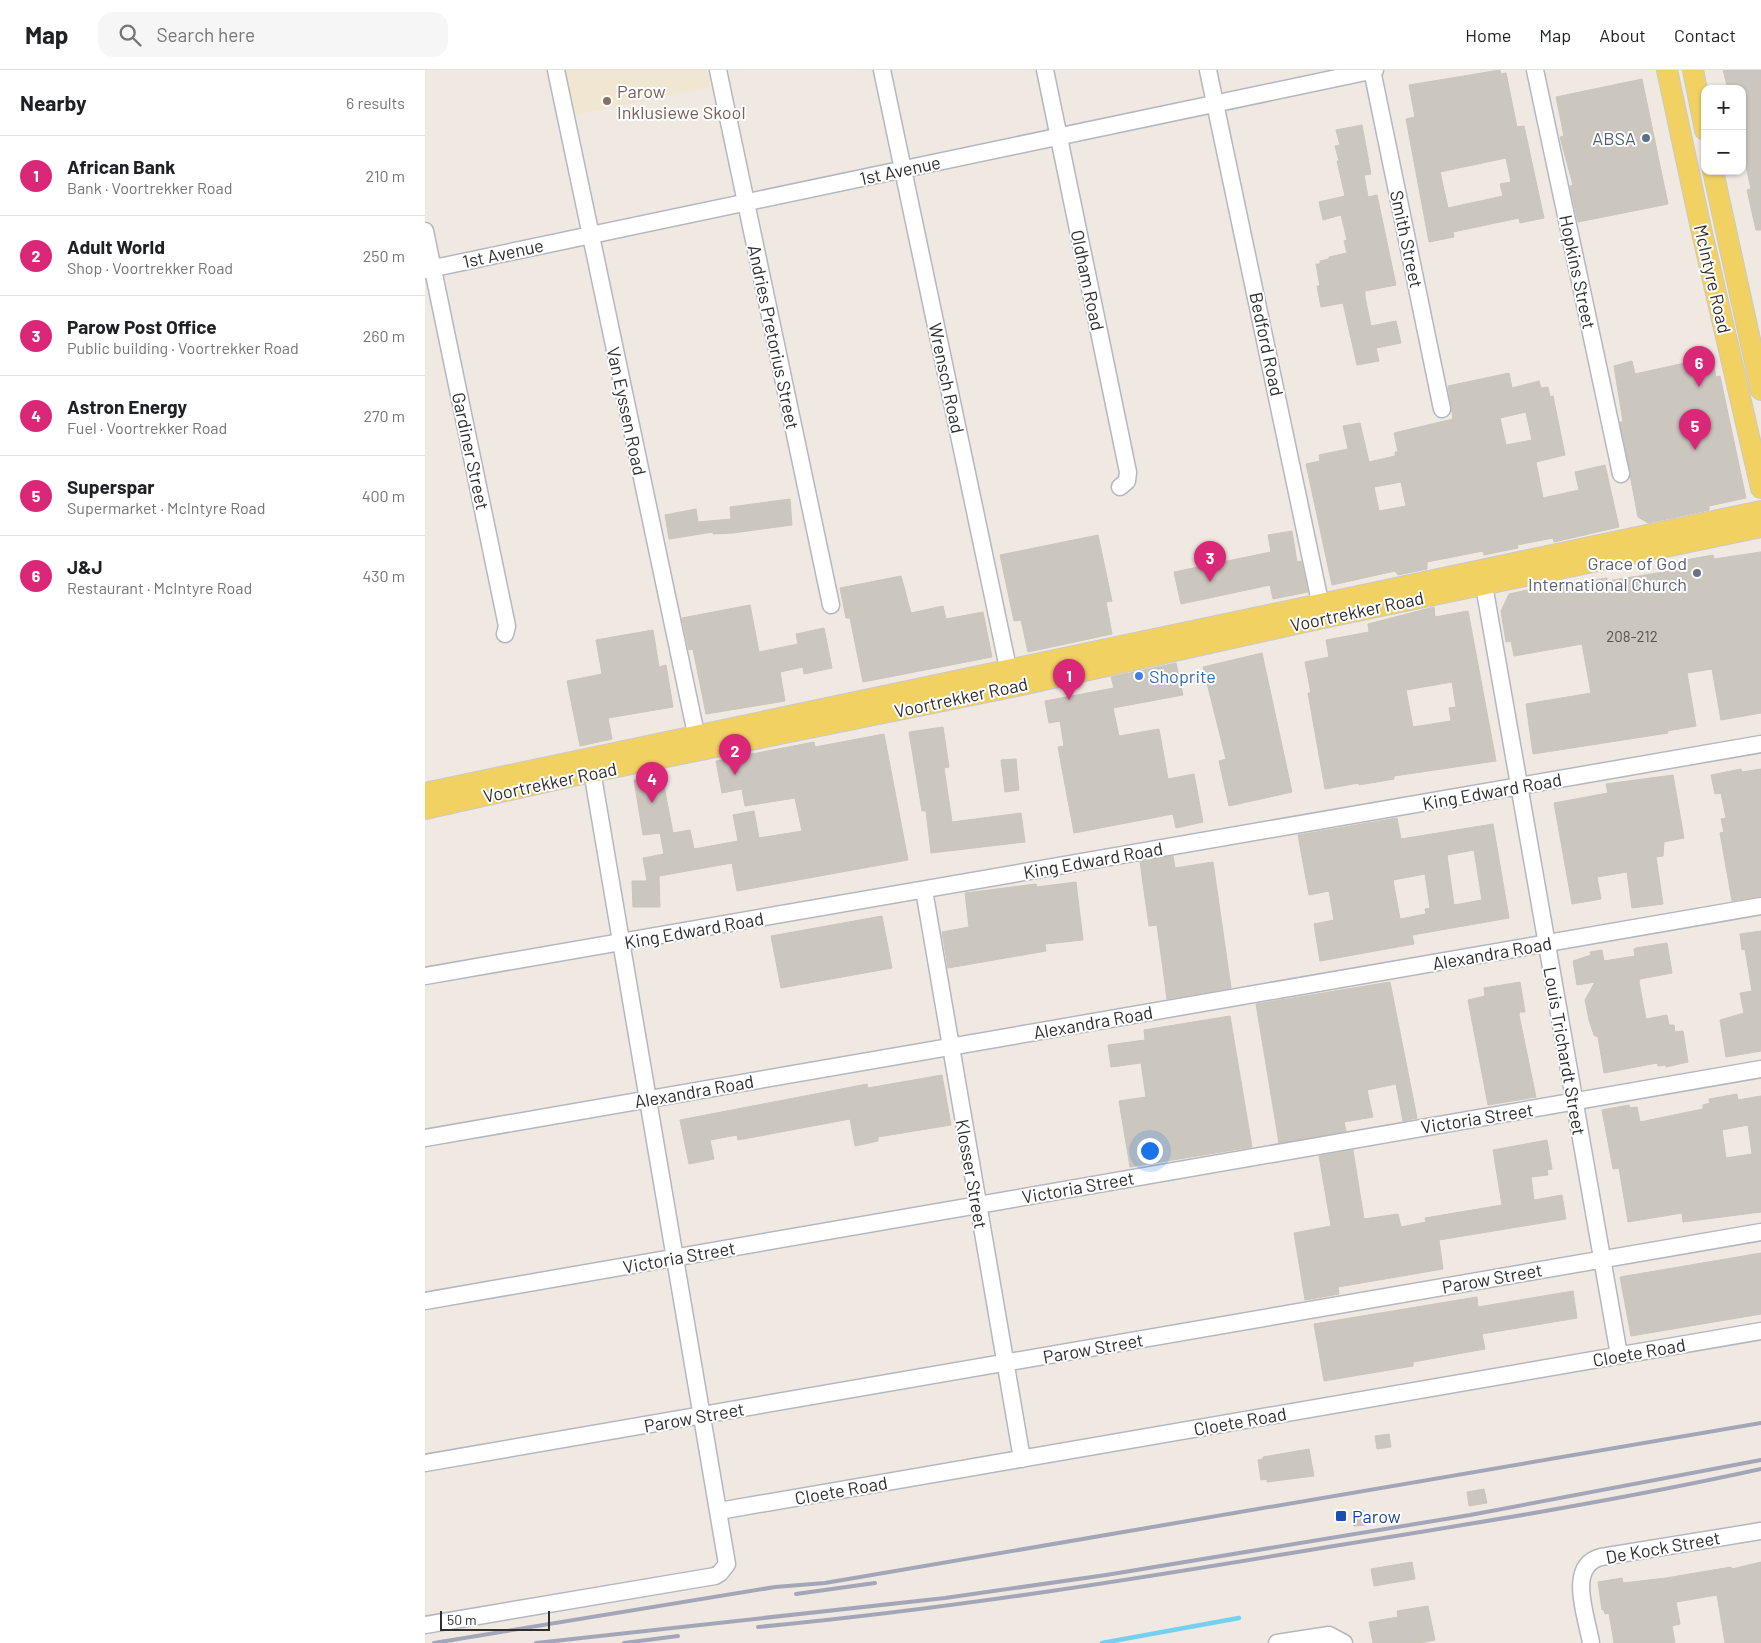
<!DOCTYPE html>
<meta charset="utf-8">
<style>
body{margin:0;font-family:Barlow,sans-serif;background:#f6f6f6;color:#202124}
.controls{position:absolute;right:15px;top:15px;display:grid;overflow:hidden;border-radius:10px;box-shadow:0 1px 4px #0004}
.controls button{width:45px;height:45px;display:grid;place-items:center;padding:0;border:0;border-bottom:1px solid #e0e0e0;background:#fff;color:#202124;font:25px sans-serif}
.scale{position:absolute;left:15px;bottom:12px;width:110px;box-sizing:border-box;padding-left:5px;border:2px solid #2e2e2e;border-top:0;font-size:14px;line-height:18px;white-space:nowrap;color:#2e2e2e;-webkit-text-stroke:4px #fff;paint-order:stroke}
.you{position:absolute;left:724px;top:1080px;width:18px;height:18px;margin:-12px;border:4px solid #fff;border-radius:50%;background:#1a73e8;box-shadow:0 0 0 8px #1a73e833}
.badge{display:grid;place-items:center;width:32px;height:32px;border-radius:50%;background:#db2777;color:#fff;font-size:16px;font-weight:700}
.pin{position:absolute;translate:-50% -41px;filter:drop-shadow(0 1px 2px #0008)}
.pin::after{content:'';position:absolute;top:26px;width:18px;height:15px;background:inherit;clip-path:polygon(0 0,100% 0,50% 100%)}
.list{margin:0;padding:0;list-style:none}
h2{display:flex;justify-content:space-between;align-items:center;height:65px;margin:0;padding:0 20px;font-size:21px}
h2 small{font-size:16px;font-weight:400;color:#757577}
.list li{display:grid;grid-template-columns:32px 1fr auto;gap:15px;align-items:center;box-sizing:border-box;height:80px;padding:0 20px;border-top:1px solid #e0e0e0}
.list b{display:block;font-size:19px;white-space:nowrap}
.list p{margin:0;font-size:16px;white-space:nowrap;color:#757577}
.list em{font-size:16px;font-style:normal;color:#757577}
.icon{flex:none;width:28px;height:28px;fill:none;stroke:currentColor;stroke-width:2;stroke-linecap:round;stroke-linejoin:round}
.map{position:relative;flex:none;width:1336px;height:1573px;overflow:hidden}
header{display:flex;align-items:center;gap:30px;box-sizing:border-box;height:70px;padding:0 25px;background:#fff;border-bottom:1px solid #e0e0e0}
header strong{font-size:24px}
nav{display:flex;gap:28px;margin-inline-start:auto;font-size:18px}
.search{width:350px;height:45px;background:#f6f6f6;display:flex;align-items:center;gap:12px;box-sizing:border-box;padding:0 18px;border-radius:15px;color:#757577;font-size:19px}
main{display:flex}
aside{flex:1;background:#fff}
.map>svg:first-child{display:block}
.education{fill:#f0e6d1}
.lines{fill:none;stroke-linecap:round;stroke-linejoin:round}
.stream{stroke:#75cff0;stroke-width:4.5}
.building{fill:#cbc7bf;stroke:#cbc5ba;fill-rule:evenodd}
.minor-casing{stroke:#b4b7c1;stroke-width:19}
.major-casing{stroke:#c9c9c9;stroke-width:22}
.minor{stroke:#fff;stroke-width:16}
.major{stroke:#f2d163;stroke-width:20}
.rail{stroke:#a3a6b8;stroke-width:4}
.education-dot{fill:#8d6e63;stroke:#fff;stroke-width:2}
.service-dot{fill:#5c6f8a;stroke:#fff;stroke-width:2}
.worship-dot{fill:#6b7280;stroke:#fff;stroke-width:2}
.shop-dot{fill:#3f7fe0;stroke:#fff;stroke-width:2}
.transit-dot{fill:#1a4fb4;stroke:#fff;stroke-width:2}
.labels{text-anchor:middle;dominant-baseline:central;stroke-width:4;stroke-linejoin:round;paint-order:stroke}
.number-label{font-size:15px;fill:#555452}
.education-label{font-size:18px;fill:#785e54;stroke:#fff;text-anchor:start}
.service-label{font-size:18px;fill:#4e5e75;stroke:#fff;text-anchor:end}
.street-label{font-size:18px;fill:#2e2e2e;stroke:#fff}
.worship-label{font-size:18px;fill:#5b616d;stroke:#fff;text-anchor:end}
.shop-label{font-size:18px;fill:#366cbe;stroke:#fff;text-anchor:start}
.transit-label{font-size:18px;fill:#164399;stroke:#fff;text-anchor:start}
</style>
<header>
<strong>Map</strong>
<div class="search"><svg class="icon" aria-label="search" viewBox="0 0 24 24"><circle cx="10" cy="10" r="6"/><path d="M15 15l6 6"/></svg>Search here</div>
<nav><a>Home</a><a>Map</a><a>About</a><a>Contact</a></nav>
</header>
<main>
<aside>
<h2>Nearby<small>6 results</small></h2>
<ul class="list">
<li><span class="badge">1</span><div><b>African Bank</b><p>Bank · Voortrekker Road</p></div><em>210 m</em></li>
<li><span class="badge">2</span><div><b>Adult World</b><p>Shop · Voortrekker Road</p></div><em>250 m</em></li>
<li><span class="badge">3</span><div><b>Parow Post Office</b><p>Public building · Voortrekker Road</p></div><em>260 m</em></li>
<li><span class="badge">4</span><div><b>Astron Energy</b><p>Fuel · Voortrekker Road</p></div><em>270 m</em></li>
<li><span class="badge">5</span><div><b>Superspar</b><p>Supermarket · McIntyre Road</p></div><em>400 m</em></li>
<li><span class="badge">6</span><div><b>J&amp;J</b><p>Restaurant · McIntyre Road</p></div><em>430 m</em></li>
</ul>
</aside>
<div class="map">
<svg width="1336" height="1573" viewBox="0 0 1336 1573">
<rect width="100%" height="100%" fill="#efe9e1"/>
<path class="education" d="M140,0H282L285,17L149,45Z"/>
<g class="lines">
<path class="stream" d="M677,1573L814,1548"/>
</g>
<path class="building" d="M1075,0L1076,4L1081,3L1092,57L1099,56L1119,148L1095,153L1094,148L1028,162L1029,167L1004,172L981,49L990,47L984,15ZM1081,88L1086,112L1075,114L1078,126L1023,138L1015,102Z
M1298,0H1336V160H1331L1322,120L1326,119L1317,78V19H1303Z
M1217,9L1243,134L1153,152L1145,116L1148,115L1135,67L1139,66L1131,27Z
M937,55L946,104L939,105L943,127L952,125L971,215L940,221V227L946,256L971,251L976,273L951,278L954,291L932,295L918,233L896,237L892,216H895L891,194H895V191L904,189V187L922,183L919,171L922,170L916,145L898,150L894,132L920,126L912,91H914L910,76L915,75L911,60Z
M1287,287L1291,307L1295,306L1321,428L1284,436V440L1223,453L1213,447L1195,352H1198L1189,296L1207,291L1210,304Z
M1084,303L1087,318L1114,311L1116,318L1123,317L1125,327L1128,326L1140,385L1111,392L1118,428L1154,420L1150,402L1180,395L1194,457L1129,472L1128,468L1092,475L1093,478L1059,485L1058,481L1002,492V499L973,505L970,501L907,515L881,394L895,391L894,385L923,379L918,356L935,353L944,392L970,386V382H973L969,363L1028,349L1023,316ZM1101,342L1107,370L1081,375L1075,348ZM976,412L981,436L954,441L949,417Z
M365,429L367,455L308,463L288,464V462L244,469L240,445L271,439L273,452L306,449L305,437Z
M867,461L872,492L876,491L883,522L848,529L845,515L756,534L749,502L846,482L843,465Z
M673,465L687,531L681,532L687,564L603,582L596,550L589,551L575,485Z
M1336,482V643L1296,650L1287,599L1262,603L1271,656L1242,661L1243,663L1108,684L1101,634L1166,623L1157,574L1089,586L1086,571L1081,572L1076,541L1084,524L1143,511V514L1182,508V511L1251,500L1249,492L1288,485L1289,489Z
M476,506L486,543L518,536L521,549L558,542L567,587L438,612L425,548H421L415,518Z
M325,535L334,582L373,574L371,564L399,558L407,598L379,604L378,597L355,602L360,631L281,644L268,579L264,580L257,548Z
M1009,537L1010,547L1043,541L1071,691L969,706V709L934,715V713L900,719L883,623H886L880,592L904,587L901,570L944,562L943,554ZM1027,612L1031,637L1024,638L1026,651L988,657L981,620Z
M228,560L234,597L241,595L248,637L183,648L187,669L155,676L142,611L177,604L171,570Z
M837,583L867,722L804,736L794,691L801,689L778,597Z
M751,593L758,625L688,638L694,666L734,659L743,709L769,704L778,752L751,758L748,744L649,763L633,677L639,676L635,651L624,653L620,631L689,618L686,607Z
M518,657L524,697L519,698L527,752L596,743L600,772L506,783L501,741H497L484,662Z
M459,664L483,790L312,821L307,793L234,806L235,837H208L207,811H222L218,788L239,784L235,763L218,765L209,710L237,706L248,763L265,760L269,779L313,771L308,745L329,741L334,768L377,761L370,728L320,736L317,719L297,723L291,691L389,672L390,677Z
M591,689L594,720L580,722L576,690Z
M1316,699L1317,702L1336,699V826L1307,831L1295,763L1299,762L1296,749L1301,748L1296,723L1290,724L1286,705Z
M1248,705L1259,768L1239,772L1238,786L1231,787L1238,834L1207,838L1202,802L1172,807L1176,829L1147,834L1129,733L1183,723L1181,714Z
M972,748L976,769L1068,754L1084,848L987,865L989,874L895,891L889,854L909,850L904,821L884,825L873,765ZM1049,780L1057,830L1029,835L1022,785ZM1000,804L1005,838L1000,839L1001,844L975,849L968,810Z
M748,786L750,798L788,792L806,918L742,929L732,855L724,856L715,792Z
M651,812L658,870L620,874L621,881L523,898L517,862L544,857L540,823L611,814L612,817Z
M457,846L467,898L356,918L346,866Z
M1336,861V981L1301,987L1295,950L1319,943L1315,923L1327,921L1320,879L1317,880L1315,864Z
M1242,873L1247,903L1215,909L1214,912L1221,949L1242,945L1244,955H1249L1250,962L1258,961L1263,992L1241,997V995L1233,996L1232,993L1179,1003L1173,967L1169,965L1164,950L1160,930L1170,912L1152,915L1148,891L1166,885L1165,882L1177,880L1179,891L1210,886L1209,879L1211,878Z
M965,912L992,1048L978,1051L971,1014L942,1020L948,1047L919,1052L921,1061L854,1073L831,934Z
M1095,912L1100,942H1095L1094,945L1111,1027L1063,1035L1043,930L1060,926L1059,918Z
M805,946L827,1077L705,1097L694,1031L721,1027L716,993L686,997L683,975L720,970L719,960Z
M517,1005L526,1055L453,1067V1071L430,1076L425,1049L313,1070L312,1065L285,1070L289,1089L264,1094L255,1050L442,1014L443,1018Z
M1312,1024L1313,1030L1336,1026V1142L1258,1152L1257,1143L1203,1152L1194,1098L1188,1099L1177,1040L1204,1035L1205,1038L1212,1037L1215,1052L1278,1039V1035L1285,1033L1284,1029ZM1323,1055L1327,1084L1301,1088L1297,1060Z
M1122,1070L1127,1099L1122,1100L1123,1105L1106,1107L1109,1130L1137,1125L1141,1149L1014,1170L1018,1199L913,1217L914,1224L880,1230L869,1163L906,1156L894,1086L928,1080L939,1149L973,1144L976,1157L1001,1152L1000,1148L1077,1135L1068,1080Z
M1336,1183V1244L1206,1266L1195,1207Z
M1148,1221L1152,1248L1057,1264L1060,1279L988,1292V1296L899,1311L889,1254L1052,1227L1053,1237Z
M964,1364L966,1377L952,1379L950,1366Z
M884,1379L889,1406L842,1412V1409L836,1410L833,1390L838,1389V1387Z
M1059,1419L1062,1433L1044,1436L1042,1422Z
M938,1440L941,1455L929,1456L926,1442Z
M987,1492L990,1509L949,1516L946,1499Z
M1336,1492V1573H1300L1292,1525L1251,1532L1255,1554L1247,1556L1250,1573H1189L1184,1543L1180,1544L1179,1540H1177L1173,1512L1197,1508L1198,1513L1241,1508L1306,1497L1307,1499Z
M1003,1536L1010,1570L995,1573H948L944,1552L973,1547L972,1541Z"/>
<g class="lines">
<defs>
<path id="minor" d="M131,0L274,678
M293,0L406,535
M457,0L586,612
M620,0L703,402L702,411L695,417
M783,0L898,546
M947,0L1017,339
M1110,0L1196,404
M0,161L82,556L80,564
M0,200L950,0
M1057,504L1194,1285
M499,820L597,1389
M0,906L1336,674
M0,1068L1336,836
M0,1231L1336,999
M0,1393L1336,1162
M294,1441L1336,1261
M0,1555L290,1506L295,1503L302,1494L165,689
M852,1573L904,1565L919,1573
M1166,1573C1162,1547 1141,1496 1176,1487L1336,1461"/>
<path id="major" d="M1242,0L1275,154L1336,418
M1268,0L1280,60
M1288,101L1336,320
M0,723L1336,441
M0,739L152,705L587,617L898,548L1336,457"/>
</defs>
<use href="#minor" class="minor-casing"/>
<use href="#major" class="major-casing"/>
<use href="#minor" class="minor"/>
<use href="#major" class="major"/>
<path class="rail" d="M371,1524L450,1513
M333,1557C526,1539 717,1508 909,1476C1052,1453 1195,1430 1336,1399
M9,1573L350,1517L400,1513L1336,1353
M111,1573L520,1528L681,1505L1045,1445L1336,1390
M199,1573L253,1566"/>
</g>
<circle class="education-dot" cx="182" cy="31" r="5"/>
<circle class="service-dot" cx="1221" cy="68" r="5"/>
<circle class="worship-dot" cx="1272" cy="503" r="5"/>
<circle class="shop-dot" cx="714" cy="606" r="5"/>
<rect class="transit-dot" x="910" y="1440" width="12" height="12" rx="2.5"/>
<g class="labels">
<g class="number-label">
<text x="1207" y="566">208-212</text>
</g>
<g class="education-label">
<text x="192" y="21">Parow<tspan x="192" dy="21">Inklusiewe Skool</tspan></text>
</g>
<g class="service-label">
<text x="1211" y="68">ABSA</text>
</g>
<g class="street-label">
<text transform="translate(475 100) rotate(-12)">1st Avenue</text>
<text transform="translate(982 169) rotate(78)">Smith Street</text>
<text transform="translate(78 183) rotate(-12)">1st Avenue</text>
<text transform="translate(1153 202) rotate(78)">Hopkins Street</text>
<text transform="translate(1288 209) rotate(77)">McIntyre Road</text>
<text transform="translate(663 210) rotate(78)">Oldham Road</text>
<text transform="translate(349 267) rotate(78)">Andries Pretorius Street</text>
<text transform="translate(842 274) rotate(78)">Bedford Road</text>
<text transform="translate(522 308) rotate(78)">Wrensch Road</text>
<text transform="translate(202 341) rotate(78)">Van Eyssen Road</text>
<text transform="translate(46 381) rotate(78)">Gardiner Street</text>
<text transform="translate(932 541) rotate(-12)">Voortrekker Road</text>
<text transform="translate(536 627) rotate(-12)">Voortrekker Road</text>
<text transform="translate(125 712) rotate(-12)">Voortrekker Road</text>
<text transform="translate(1067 721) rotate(-10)">King Edward Road</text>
<text transform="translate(668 790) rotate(-10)">King Edward Road</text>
<text transform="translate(269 860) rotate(-10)">King Edward Road</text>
<text transform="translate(1067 883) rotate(-10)">Alexandra Road</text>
<text transform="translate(668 952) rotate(-10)">Alexandra Road</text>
<text transform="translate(1140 981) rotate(80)">Louis Trichardt Street</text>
<text transform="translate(269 1021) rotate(-10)">Alexandra Road</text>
<text transform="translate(1052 1048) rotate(-9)">Victoria Street</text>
<text transform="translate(547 1104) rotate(80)">Klosser Street</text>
<text transform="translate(653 1117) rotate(-10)">Victoria Street</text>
<text transform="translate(254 1187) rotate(-10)">Victoria Street</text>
<text transform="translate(1067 1208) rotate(-10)">Parow Street</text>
<text transform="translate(668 1278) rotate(-10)">Parow Street</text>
<text transform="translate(1214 1282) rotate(-10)">Cloete Road</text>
<text transform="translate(269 1347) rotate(-10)">Parow Street</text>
<text transform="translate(815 1351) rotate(-10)">Cloete Road</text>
<text transform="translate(416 1420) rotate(-10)">Cloete Road</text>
<text transform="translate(1238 1477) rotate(-10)">De Kock Street</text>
</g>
<g class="worship-label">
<text x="1262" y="493">Grace of God<tspan x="1262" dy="21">International Church</tspan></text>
</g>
<g class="shop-label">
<text x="724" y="606">Shoprite</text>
</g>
<g class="transit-label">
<text x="927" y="1446">Parow</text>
</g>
</g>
</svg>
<div class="controls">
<button>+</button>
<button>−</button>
</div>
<div class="scale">50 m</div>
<div class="you"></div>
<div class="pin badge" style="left:644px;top:630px">1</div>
<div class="pin badge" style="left:310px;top:705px">2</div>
<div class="pin badge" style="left:785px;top:512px">3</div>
<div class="pin badge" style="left:227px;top:733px">4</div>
<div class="pin badge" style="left:1270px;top:380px">5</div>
<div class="pin badge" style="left:1274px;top:317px">6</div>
</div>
</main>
